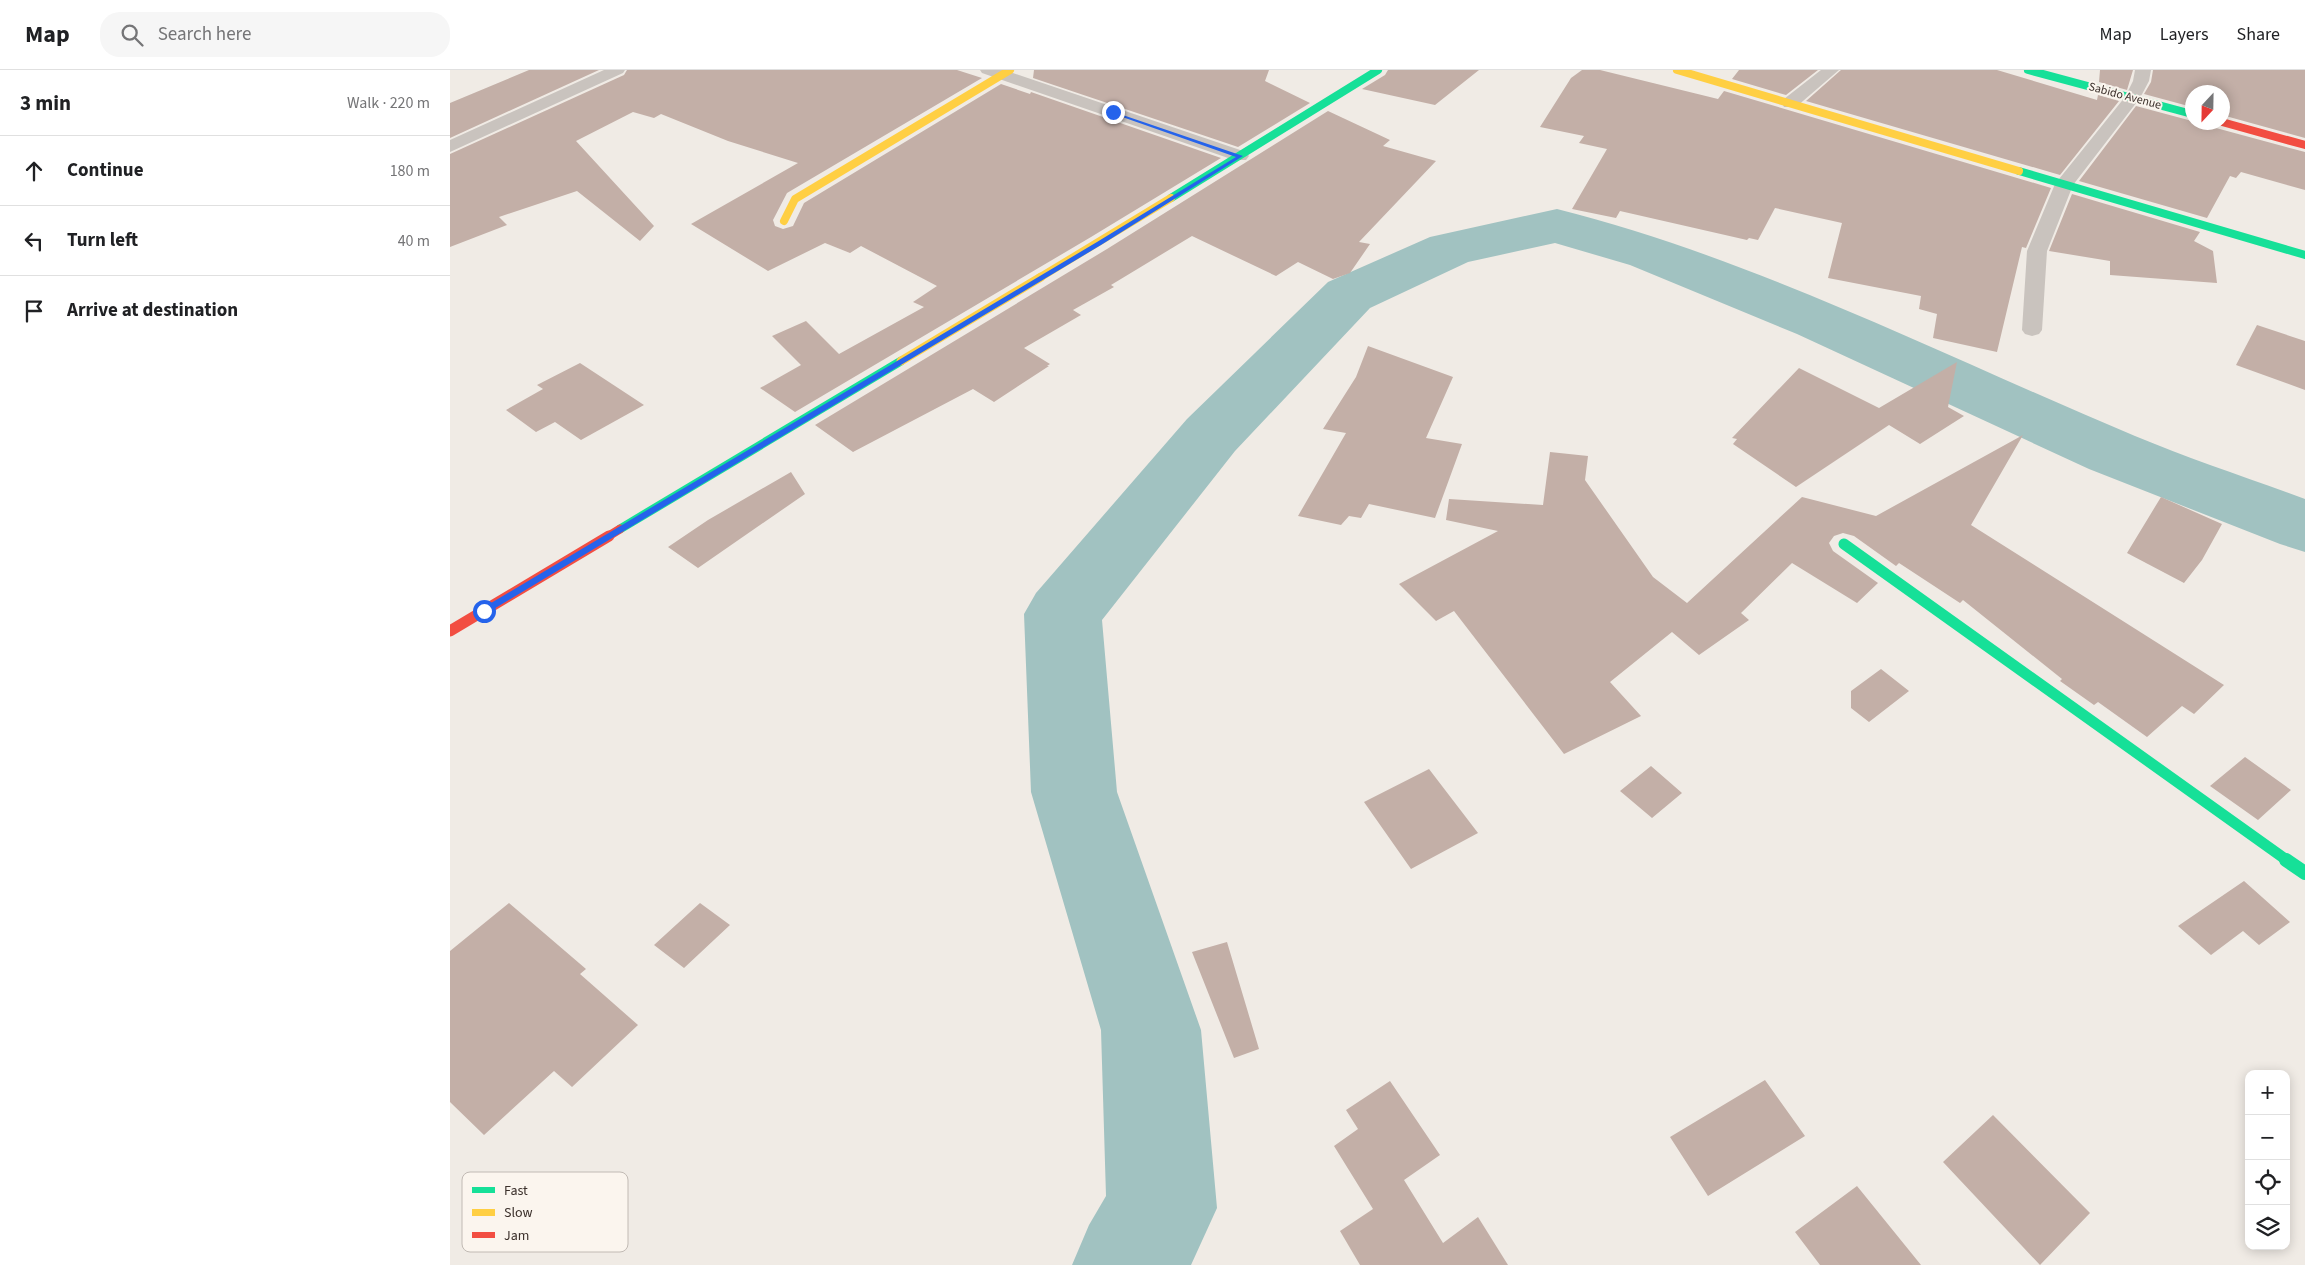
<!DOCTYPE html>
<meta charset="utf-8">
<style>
body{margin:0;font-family:"Source Sans 3",sans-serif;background:#f6f6f6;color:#202124}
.controls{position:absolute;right:15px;bottom:15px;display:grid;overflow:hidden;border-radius:10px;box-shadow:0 2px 12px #0003}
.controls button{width:45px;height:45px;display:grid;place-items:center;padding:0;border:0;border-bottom:1px solid #e0e0e0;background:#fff;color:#202124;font:25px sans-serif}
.compass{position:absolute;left:1735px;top:15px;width:45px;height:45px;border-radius:50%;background:#fff;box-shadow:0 2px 12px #0003;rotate:202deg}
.stop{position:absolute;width:15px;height:15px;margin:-11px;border:4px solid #2563eb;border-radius:50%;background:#fff}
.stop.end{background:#2563eb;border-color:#fff;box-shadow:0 1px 5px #0008}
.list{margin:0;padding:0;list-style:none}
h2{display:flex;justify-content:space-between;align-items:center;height:65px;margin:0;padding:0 20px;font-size:21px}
h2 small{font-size:16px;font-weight:400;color:#757577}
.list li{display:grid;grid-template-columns:32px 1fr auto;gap:15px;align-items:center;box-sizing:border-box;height:70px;padding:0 20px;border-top:1px solid #e0e0e0}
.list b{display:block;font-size:19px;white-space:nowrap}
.list em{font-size:16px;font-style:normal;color:#757577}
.icon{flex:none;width:28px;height:28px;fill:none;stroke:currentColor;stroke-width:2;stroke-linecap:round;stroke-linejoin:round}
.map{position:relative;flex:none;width:1855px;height:1195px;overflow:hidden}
header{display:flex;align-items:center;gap:30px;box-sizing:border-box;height:70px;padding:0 25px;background:#fff;border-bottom:1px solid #e0e0e0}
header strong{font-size:24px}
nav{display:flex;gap:28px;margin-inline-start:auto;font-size:18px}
.search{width:350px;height:45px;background:#f6f6f6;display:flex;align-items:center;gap:12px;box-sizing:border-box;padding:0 18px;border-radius:20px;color:#757577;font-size:19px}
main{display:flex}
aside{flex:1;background:#fff}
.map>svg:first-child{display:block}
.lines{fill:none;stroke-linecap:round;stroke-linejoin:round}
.river{fill:#a1c2c1;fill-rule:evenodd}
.building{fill:#c3afa7}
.street{fill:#c9c3be;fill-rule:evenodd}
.fast-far3{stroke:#16e098;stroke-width:8}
.fast-far2{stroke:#16e098;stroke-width:9}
.fast-far1{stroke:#16e098;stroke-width:11}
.fast{stroke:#16e098;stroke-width:14}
.slow-far1{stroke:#ffcf43;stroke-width:8}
.slow{stroke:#ffcf43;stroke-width:9}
.jam-far2{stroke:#f24e42;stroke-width:8}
.jam-far1{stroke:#f24e42;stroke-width:9}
.jam{stroke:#f24e42;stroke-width:11}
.route{fill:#2563eb}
.labels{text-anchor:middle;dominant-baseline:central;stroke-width:4;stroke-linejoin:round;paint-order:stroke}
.far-street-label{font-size:12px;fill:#3b302b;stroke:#fbf5ee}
.key{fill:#fbf5ee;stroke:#c1bab4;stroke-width:1}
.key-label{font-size:14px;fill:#3b302b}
</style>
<header>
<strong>Map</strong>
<div class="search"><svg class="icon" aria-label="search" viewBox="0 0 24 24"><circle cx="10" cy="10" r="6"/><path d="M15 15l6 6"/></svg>Search here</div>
<nav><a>Map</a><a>Layers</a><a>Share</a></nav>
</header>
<main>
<aside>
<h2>3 min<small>Walk · 220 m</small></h2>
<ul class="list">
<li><svg class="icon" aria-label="ahead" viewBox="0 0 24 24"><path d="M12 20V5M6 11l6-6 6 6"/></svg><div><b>Continue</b></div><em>180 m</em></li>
<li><svg class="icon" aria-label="left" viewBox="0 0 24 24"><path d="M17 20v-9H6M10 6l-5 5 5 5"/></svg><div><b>Turn left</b></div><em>40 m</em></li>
<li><svg class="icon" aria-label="arrive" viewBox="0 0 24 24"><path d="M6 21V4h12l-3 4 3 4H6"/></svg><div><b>Arrive at destination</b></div></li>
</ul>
</aside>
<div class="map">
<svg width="1855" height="1195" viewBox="0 0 1855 1195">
<rect width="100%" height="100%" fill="#f0ebe5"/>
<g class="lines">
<path class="river" d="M1107,139C1306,189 1496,287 1685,366C1740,389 1798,408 1855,429V482L1830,474L1639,399L1347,264L1180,195L1105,173L1018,192L920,238L785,381L652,550L667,722L751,960L767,1138L741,1195H622L639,1155L656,1126L651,960L581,722L574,544L586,523L737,349L878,212L980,167Z"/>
</g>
<path class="building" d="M79,0H149L0,68V33Z
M177,0H507L532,8L337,123L323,150L325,156L333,159L343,156L354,133L551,14L580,24L581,22L771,88L641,167L345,342L310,318L351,295L322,266L356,251L389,284L474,237L463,232L487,216L411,176L400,183L375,173L318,201L241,154L348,93L278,71L211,44L204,48L183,42L126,71L204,156L190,171L127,121L49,147L57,155L0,177V84L174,5Z
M584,0H819L815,11L860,33L788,77L583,8Z
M938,0H1029L985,35L912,19L935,5Z
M1132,0H1150L1268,29L1274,21L1601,118L1576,178L1572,177L1547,282L1483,268L1487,244L1469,239L1471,226L1378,208L1392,153L1325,138L1308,170L1299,168L1297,170L1170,141L1166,148L1122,139L1157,79L1129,73L1134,66L1090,57L1121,8Z
M1289,0H1368L1336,25L1282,9Z
M1391,0H1547L1647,30L1648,25L1669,31L1610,105L1356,31Z
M1650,0H1683L1677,20L1649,12Z
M1703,0H1855V68L1772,45V22H1742V37L1694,24L1701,12Z
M1686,36L1742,51V52H1762L1766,58L1855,82V120L1791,102L1786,108L1780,106L1757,148L1629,111Z
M878,41L940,70L933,76L986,91L909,172L920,174L900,203L883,209L848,192L826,206L742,166L661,215L664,217L623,240L631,245L574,278L600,294L597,296H599L544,332L523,319L403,382L365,355L657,179Z
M1622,124L1750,162L1744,171L1763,181L1767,213L1660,205V191L1599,181Z
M1807,255L1855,271V320L1786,295Z
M918,276L1003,307L976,368L1012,374L985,448L919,434L911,448L899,446L891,455L848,446L896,363L873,359L906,307Z
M1507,292L1498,337L1514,346L1470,374L1439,355L1346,417L1283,374L1287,369L1282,368L1349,298L1429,338Z
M130,293L194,335L131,370L105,352L86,362L56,340L93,319L87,315Z
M1573,365L1521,455L1774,615L1744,644L1732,636L1697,667L1648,632L1644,635L1610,611L1612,609L1513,530L1510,533L1449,493L1446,496L1404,466L1393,463L1384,466L1379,473L1383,481L1428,513L1407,533L1342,493L1291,543L1299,550L1249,585L1222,562L1160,612L1191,646L1114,684L1004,541L986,551L949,514L1048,461L996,450L999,429L1093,435L1100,382L1138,386L1135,410L1203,507L1237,533L1352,427L1426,446Z
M341,402L355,424L248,498L218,477L258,450Z
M1711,427L1772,454L1752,490L1734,513L1677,483Z
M1431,599L1459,621L1419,652L1401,638V621Z
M1795,687L1841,720L1808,750L1760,716Z
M1201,696L1232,723L1202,748L1170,721Z
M979,699L1028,763L961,799L914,732Z
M1794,811L1840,852L1809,875L1793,861L1761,885L1728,856Z
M59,833L136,899L130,904L188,955L122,1017L104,1001L34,1065L0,1032V881Z
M250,833L280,855L234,898L204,875Z
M777,872L809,979L784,988L742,882Z
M1315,1010L1355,1066L1258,1126L1220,1067Z
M940,1011L990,1085L954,1110L993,1173L1028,1147L1058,1195H910L890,1161L923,1139L884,1076L908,1059L896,1040Z
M1543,1045L1640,1143L1590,1195L1493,1092Z
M1407,1116L1471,1195H1370L1345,1162Z"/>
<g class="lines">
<path class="street" d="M154,0H175L173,3L0,82V70Z
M530,0H554L796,82L799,86L796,90H784L532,3Z
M1371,0H1389L1346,37H1334L1332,33L1334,29Z
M1685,0H1701L1699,11L1690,28L1623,115L1597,181L1592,260L1589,264L1582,266L1575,264L1572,260L1577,181L1605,114L1675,27L1683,11Z"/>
<path class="fast-far3" d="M1578,0L1742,44
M1569,101L1855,185
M721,128L928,0"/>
<path class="fast-far2" d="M170,459L451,291"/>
<path class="fast-far1" d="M1394,474L1838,791"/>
<path class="fast" d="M1836,790L1855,803"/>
<path class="slow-far1" d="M1227,0L1569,101
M334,151L345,129L560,0
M589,208L721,128"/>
<path class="slow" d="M451,291L591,207"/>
<path class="jam-far2" d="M1772,52L1855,75"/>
<path class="jam-far1" d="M157,467L170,459"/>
<path class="jam" d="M0,561L159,466"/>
</g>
<path class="route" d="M661,41L793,86L651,175L37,543H31V539L647,172L786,87L661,43Z"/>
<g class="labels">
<g class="far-street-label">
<text transform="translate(1675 26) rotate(15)">Sabido Avenue</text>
</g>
</g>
<rect x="12" y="1102" width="166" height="80" rx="8" class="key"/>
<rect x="22" y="1117" width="23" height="6" fill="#16e098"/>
<rect x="22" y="1139" width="23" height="7" fill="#ffcf43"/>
<rect x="22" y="1162" width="23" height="6" fill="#f24e42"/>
<g class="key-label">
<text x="54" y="1125">Fast</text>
<text x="54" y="1147">Slow</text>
<text x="54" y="1170">Jam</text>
</g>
</svg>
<div class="controls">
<button>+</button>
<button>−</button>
<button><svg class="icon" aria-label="locate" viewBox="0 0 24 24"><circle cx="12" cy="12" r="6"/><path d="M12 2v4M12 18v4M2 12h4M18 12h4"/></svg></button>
<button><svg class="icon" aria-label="layers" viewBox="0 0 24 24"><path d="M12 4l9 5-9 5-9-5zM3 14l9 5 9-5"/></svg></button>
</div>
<svg class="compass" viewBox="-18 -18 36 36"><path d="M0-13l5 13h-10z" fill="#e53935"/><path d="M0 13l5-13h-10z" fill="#757577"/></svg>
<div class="stop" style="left:34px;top:541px"></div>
<div class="stop end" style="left:663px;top:42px"></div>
</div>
</main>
